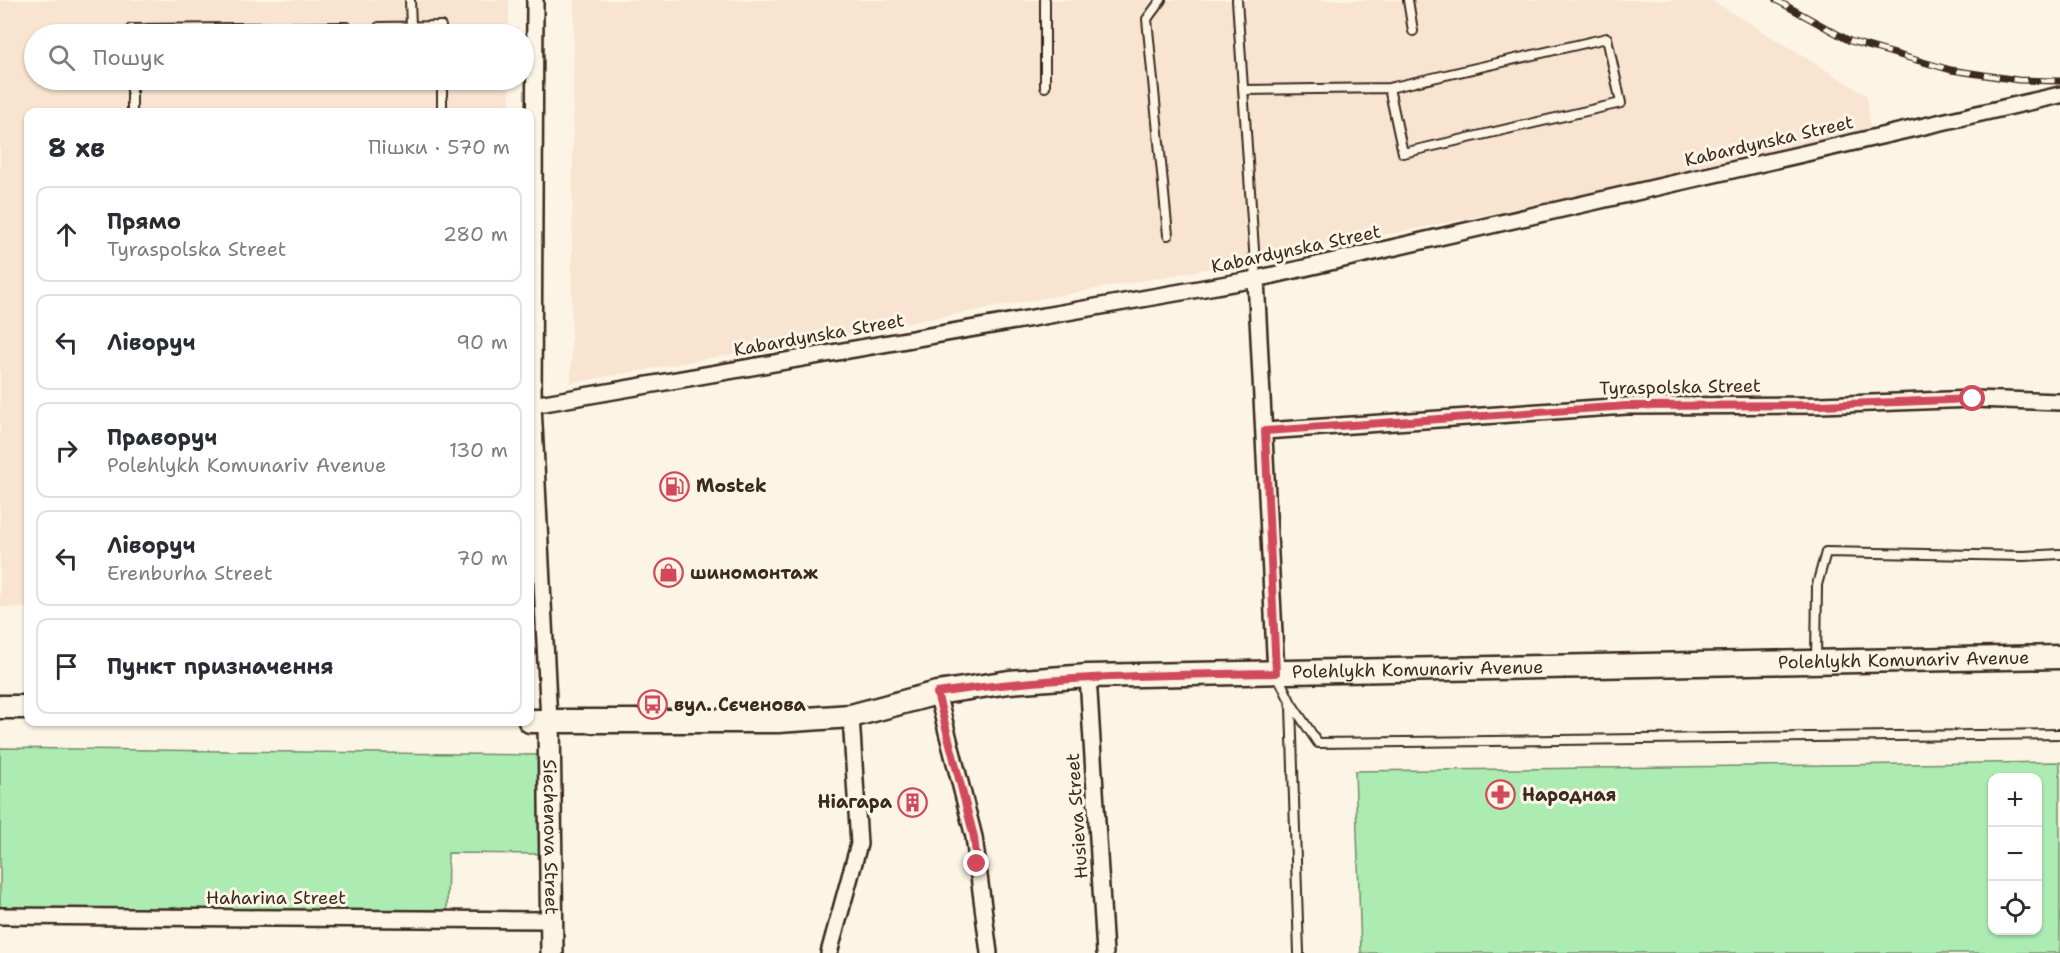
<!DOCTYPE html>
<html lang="uk">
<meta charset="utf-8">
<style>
body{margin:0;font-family:"Shantell Sans",sans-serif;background:#f7f7f7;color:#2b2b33}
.controls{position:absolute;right:18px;bottom:18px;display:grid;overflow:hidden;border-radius:12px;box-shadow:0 2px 4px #0004}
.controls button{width:54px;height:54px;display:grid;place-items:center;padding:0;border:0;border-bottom:2px solid #e1e1e2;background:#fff;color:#2b2b33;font:30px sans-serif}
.stop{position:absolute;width:18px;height:18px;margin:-14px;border:4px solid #d1495b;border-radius:50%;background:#fff}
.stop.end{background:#d1495b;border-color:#fff;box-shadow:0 2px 6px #0008}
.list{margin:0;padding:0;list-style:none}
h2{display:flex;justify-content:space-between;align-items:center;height:78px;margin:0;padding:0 24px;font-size:26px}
h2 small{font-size:20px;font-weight:400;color:#7c7c81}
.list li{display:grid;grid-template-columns:39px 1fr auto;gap:18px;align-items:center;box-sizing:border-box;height:96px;margin:0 12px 12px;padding:0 12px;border:2px solid #e1e1e2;border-radius:12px}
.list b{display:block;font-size:22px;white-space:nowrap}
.list p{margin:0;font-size:20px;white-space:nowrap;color:#7c7c81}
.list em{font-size:20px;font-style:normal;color:#7c7c81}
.icon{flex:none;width:33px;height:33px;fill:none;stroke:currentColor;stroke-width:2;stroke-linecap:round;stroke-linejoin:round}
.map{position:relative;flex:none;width:2060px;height:953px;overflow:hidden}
.search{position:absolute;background:#fff;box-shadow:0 2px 4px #0004;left:24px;top:24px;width:510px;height:66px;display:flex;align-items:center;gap:15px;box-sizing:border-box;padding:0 21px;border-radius:33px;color:#7c7c81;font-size:22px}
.panel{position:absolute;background:#fff;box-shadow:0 2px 4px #0004;left:24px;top:108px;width:510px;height:618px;border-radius:12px}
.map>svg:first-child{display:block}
.built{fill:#f8e4d0}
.green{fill:#acecb3;stroke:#748b68;stroke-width:1.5;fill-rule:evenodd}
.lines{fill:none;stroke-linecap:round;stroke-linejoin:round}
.lane-casing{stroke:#3b2a1e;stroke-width:12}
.street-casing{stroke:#3b2a1e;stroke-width:20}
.secondary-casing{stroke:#3b2a1e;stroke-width:26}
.primary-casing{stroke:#3b2a1e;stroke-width:27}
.lane{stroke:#fcf5e5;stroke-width:8}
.street{stroke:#fcf5e5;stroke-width:15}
.secondary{stroke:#fcf5e5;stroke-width:21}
.primary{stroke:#fcf5e5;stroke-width:22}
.rail-casing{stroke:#3b2a1e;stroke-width:7}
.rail{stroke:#fcf5e5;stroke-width:4.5;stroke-dasharray:14;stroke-linecap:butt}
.route{stroke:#d1495b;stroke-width:8}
.labels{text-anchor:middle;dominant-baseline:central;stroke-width:6;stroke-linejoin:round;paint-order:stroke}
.street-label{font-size:18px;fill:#3b2a1e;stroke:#fcf5e5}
.poi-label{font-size:18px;font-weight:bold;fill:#3b2a1e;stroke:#fcf5e5;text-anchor:start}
</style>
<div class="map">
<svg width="2060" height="953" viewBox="0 0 2060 953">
<rect width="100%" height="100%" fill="#fcf5e5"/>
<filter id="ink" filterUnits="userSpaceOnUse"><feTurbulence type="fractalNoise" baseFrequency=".0167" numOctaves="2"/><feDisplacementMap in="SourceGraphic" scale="12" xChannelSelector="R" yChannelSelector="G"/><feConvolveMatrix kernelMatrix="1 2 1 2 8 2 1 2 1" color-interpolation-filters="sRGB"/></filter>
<g filter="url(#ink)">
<path class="built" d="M0,0H509V34H34V80H510V112H28V608L0,607Z
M574,0H1711L1867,95L1871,138L1263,259L571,383Z"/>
<path class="green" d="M0,748L542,755L539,854L448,853L447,910L0,909Z
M2060,762V953H1361L1355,771ZM1992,778H2038V930H1992Z"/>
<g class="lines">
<defs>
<path id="lane" d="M410,0L411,26
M1045,0V87
M1161,0L1147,19L1168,235
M1237,0L1256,279
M1408,0L1413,31
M379,27L441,26V34
M131,34V29L347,27
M132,80V112
M442,80V112
M1245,90L1389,88L1607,38L1621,103L1403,153L1389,88
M1816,660L1817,585L1826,552L2024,556L2060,554
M1277,674L1291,703L1318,743L2060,734
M1291,706L1299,953"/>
<path id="street" d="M535,0L533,405L549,721
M1256,279L1276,673
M533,405L1256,279L2060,95
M1265,431L1627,406L1821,405L1973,399L2060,402
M1088,676L1105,953
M937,693L974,837L989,953
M0,916L552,920
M829,953L859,844L851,716"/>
<g id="secondary">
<path id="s1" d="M549,721L552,953"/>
</g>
<g id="primary">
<path d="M0,707H28"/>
<path id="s2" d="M530,721H778L851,716L937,693L1009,682L1088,676L2060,657"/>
</g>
</defs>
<use href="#lane" class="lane-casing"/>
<use href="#street" class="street-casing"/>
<use href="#secondary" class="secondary-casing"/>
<use href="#primary" class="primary-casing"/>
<use href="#lane" class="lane"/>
<use href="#street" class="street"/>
<use href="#secondary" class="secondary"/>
<use href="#primary" class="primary"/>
<defs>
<path id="rail" d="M1776,0L1850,41L1951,70L2018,80L2060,81"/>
</defs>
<use href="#rail" class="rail-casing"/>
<use href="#rail" class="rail"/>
</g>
</g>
<g class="lines" filter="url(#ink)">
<path class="route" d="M977,864L974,837L937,693C1050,676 1162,675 1276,673L1265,431L1627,406L1821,405L1973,399"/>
</g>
<defs>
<symbol id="fuel-ring" viewBox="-11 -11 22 22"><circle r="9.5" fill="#fcf5e5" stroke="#d1495b" stroke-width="1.5"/><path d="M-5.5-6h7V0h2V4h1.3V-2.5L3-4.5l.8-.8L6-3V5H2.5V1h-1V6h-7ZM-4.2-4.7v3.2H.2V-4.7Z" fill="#d1495b"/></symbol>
<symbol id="shop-ring" viewBox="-11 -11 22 22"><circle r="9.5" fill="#fcf5e5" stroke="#d1495b" stroke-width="1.5"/><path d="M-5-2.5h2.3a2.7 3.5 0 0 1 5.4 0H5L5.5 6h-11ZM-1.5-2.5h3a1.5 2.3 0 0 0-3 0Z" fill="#d1495b"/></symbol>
<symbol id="bus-ring" viewBox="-11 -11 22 22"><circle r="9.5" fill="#fcf5e5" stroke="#d1495b" stroke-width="1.5"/><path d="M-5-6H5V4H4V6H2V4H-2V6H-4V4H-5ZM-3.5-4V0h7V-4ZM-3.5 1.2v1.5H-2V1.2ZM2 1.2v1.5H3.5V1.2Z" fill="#d1495b"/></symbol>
<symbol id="pharmacy-ring" viewBox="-11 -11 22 22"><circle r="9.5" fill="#fcf5e5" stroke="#d1495b" stroke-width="1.5"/><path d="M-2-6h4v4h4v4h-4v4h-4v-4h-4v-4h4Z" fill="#d1495b"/></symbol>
<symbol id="building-ring" viewBox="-11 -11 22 22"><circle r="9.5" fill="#fcf5e5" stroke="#d1495b" stroke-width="1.5"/><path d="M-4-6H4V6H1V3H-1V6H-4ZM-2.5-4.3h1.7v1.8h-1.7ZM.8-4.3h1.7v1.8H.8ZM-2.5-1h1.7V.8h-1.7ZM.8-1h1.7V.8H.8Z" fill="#d1495b"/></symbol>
</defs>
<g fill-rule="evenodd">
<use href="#fuel-ring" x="658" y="470" width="33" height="33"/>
<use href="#shop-ring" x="652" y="556" width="33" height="33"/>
<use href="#bus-ring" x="636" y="688" width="33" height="33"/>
<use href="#pharmacy-ring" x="1484" y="778" width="33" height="33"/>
<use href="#building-ring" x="896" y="786" width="33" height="33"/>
</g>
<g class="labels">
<g class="street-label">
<text transform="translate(1769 141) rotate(-13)">Kabardynska Street</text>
<text transform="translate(1296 249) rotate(-12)">Kabardynska Street</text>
<text transform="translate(819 335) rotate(-10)">Kabardynska Street</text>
<text transform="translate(1680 387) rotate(-1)">Tyraspolska Street</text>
<text stroke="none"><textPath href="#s2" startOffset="1378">Polehlykh Komunariv Avenue</textPath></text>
<text stroke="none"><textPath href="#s2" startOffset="892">Polehlykh Komunariv Avenue</textPath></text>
<text transform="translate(1077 816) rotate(-94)">Husieva Street</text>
<text stroke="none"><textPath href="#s1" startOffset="116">Siechenova Street</textPath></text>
<text x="276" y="898">Haharina Street</text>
</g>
<g class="poi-label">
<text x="696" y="486">Mostek</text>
<text x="690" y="573">шиномонтаж</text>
<text x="674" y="705">вул. Сєченова</text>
<text x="1522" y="795">Народная</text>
<text x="892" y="802" text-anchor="end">Ніагара</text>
</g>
</g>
</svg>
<div class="controls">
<button>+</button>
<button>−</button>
<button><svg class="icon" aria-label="locate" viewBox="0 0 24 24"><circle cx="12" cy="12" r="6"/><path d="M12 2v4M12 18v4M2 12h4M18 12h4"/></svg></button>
</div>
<div class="stop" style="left:1973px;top:399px"></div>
<div class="stop end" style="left:977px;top:864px"></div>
<div class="search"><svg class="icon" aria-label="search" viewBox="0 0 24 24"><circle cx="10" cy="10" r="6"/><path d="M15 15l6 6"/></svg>Пошук</div>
<section class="panel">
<h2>8 хв<small>Пішки · 570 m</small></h2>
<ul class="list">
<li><svg class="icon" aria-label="ahead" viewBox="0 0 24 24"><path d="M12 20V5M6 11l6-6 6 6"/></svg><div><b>Прямо</b><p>Tyraspolska Street</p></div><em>280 m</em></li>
<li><svg class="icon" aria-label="left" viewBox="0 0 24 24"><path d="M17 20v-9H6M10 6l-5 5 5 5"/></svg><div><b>Ліворуч</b></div><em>90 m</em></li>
<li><svg class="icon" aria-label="right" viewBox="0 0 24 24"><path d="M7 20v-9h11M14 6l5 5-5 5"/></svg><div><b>Праворуч</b><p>Polehlykh Komunariv Avenue</p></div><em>130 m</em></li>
<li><svg class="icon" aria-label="left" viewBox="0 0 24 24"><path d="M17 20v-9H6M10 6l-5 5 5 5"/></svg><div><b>Ліворуч</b><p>Erenburha Street</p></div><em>70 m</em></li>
<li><svg class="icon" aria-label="arrive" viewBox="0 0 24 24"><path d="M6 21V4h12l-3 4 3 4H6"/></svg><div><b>Пункт призначення</b></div></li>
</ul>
</section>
</div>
